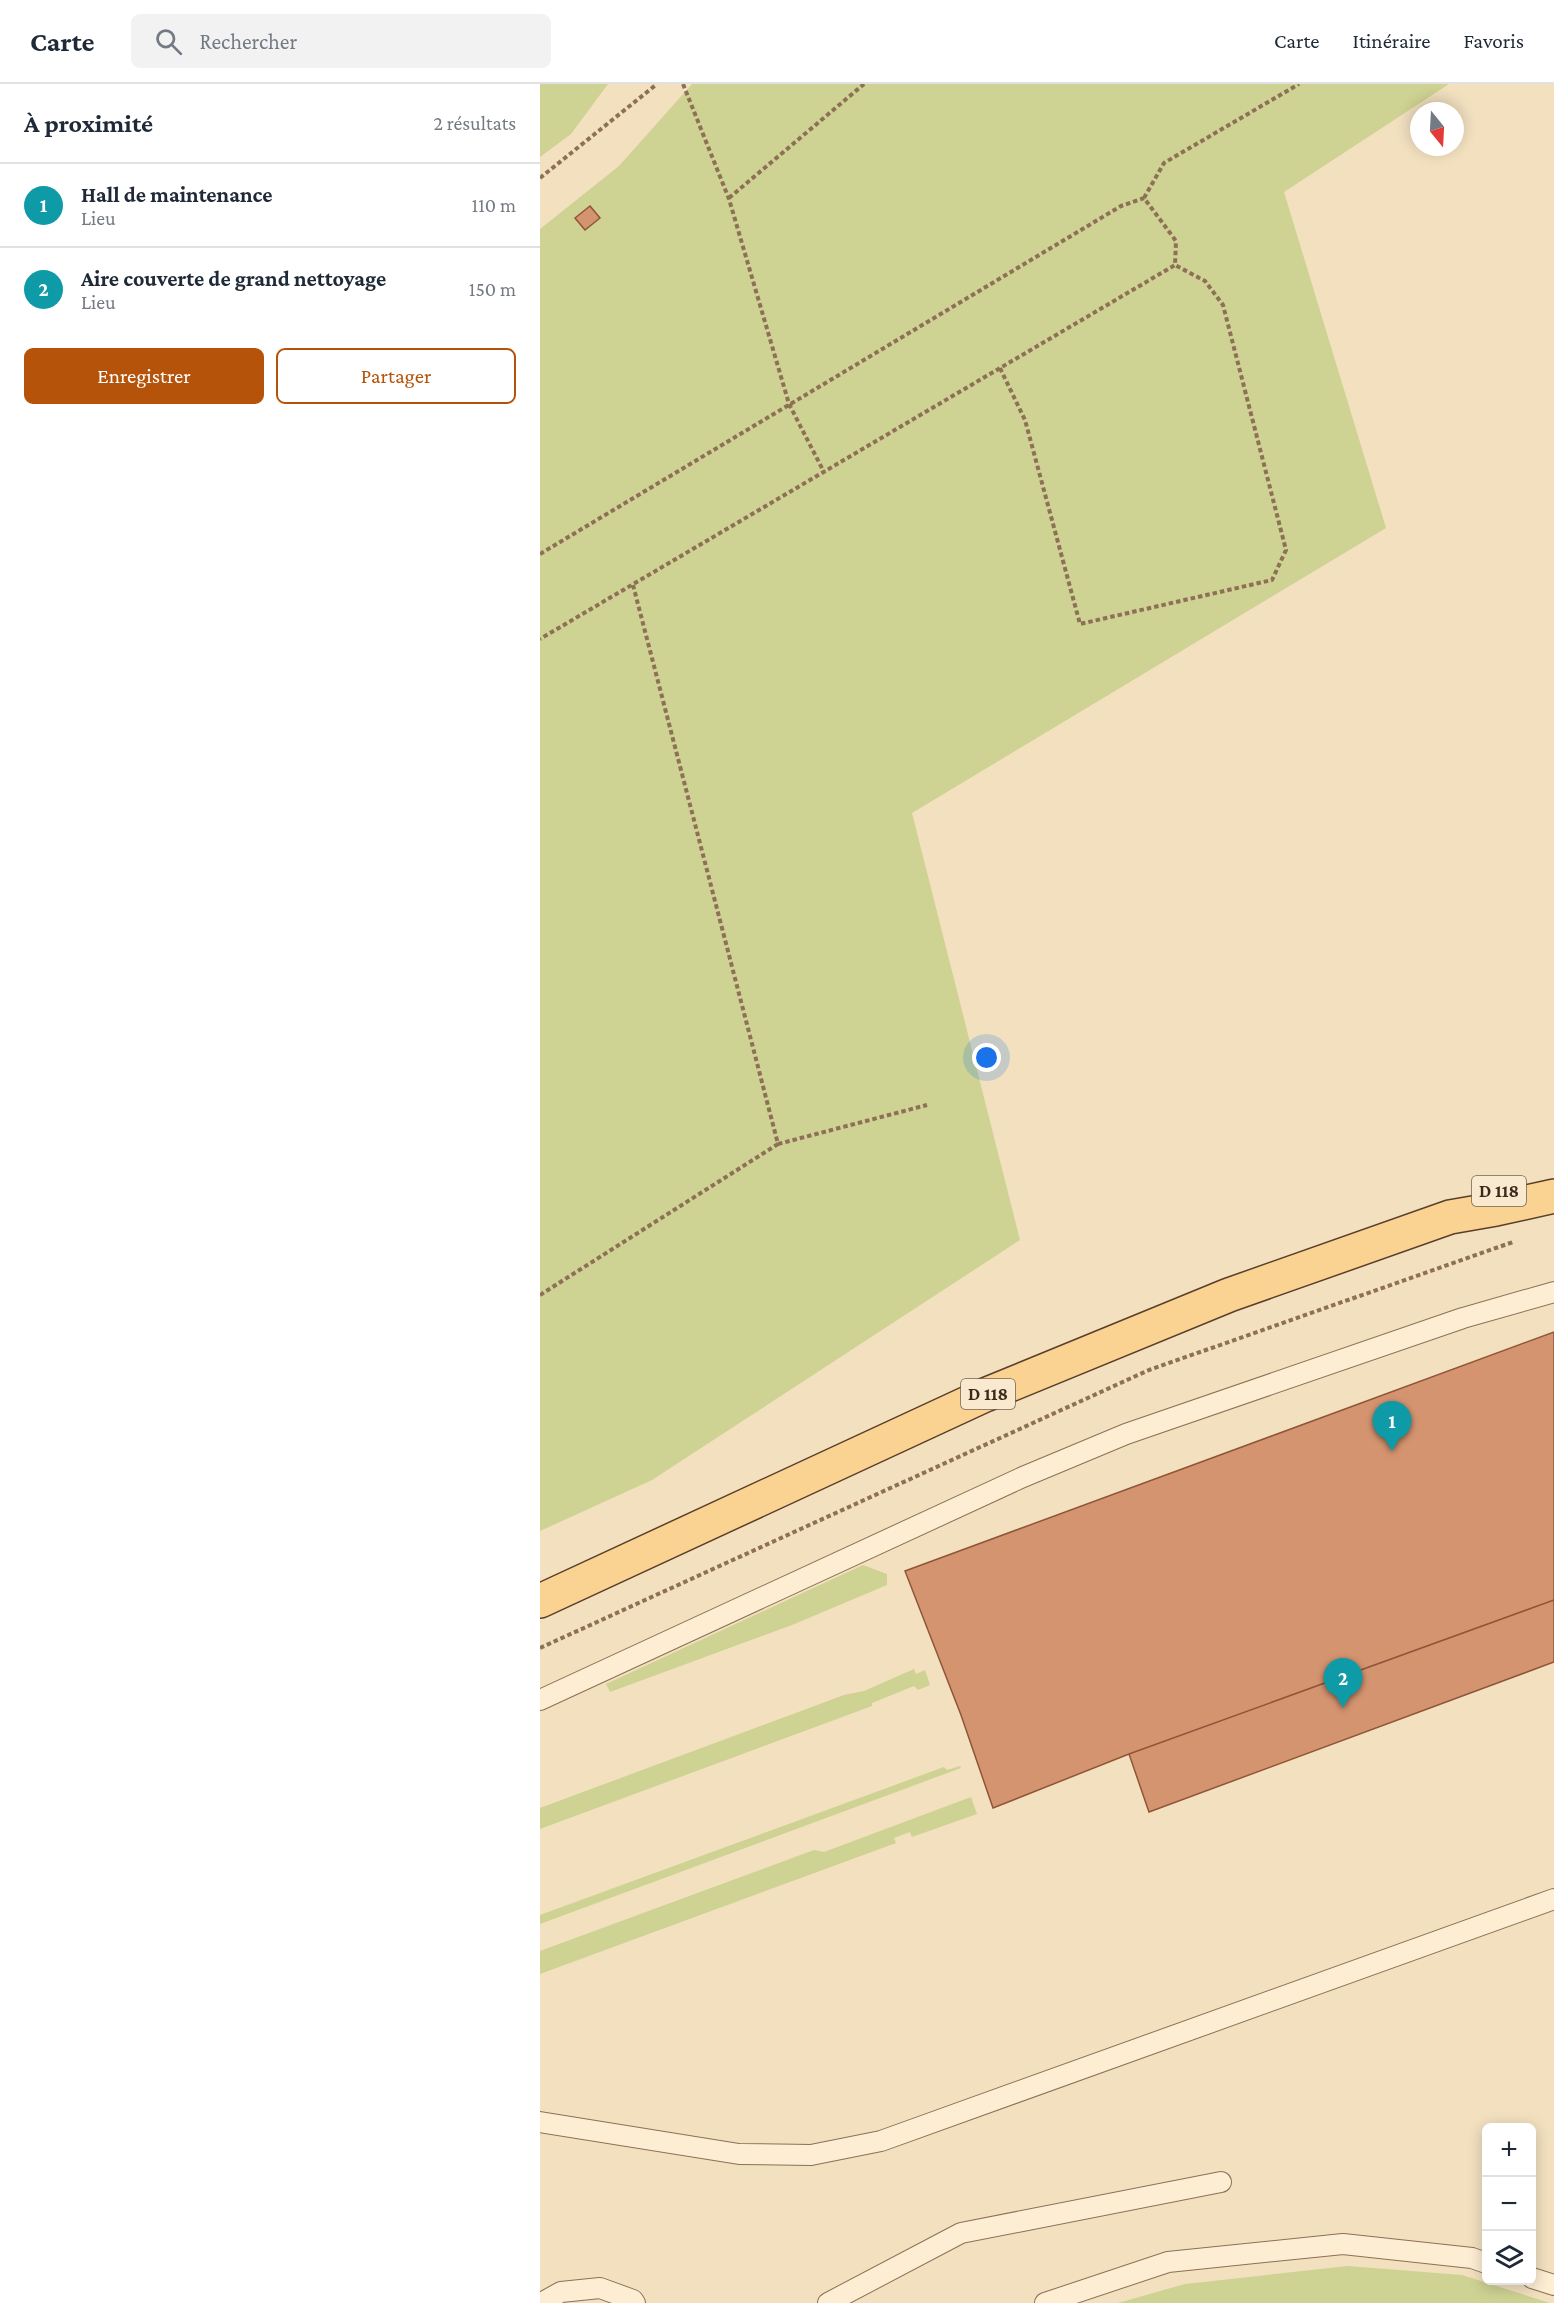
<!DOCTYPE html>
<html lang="fr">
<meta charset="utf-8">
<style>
body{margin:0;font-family:"Crimson Pro",serif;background:#f2f2f3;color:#1f2937}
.controls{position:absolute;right:18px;bottom:18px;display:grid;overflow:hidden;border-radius:9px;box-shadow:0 3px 15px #0003}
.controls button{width:54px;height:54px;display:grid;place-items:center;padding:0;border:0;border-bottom:2px solid #e0e1e3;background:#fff;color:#1f2937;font:30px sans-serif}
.compass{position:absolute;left:870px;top:18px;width:54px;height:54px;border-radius:50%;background:#fff;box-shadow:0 3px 15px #0003;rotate:162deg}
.you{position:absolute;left:447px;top:974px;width:21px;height:21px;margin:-15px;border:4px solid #fff;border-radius:50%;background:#1a73e8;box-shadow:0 0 0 9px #1a73e833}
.badge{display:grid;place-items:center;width:39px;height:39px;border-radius:50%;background:#b45309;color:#fff;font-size:20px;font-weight:700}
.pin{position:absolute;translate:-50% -50px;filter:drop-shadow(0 2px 3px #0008)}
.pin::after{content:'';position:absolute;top:32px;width:21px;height:18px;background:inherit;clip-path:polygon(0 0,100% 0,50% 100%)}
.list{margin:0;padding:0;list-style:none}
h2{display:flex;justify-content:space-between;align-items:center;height:78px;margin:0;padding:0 24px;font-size:26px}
h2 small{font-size:20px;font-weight:400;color:#747a83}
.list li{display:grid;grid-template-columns:39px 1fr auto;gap:18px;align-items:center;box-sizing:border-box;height:84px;padding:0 24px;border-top:2px solid #e0e1e3}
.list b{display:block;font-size:22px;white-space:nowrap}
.list p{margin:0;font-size:20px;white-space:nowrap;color:#747a83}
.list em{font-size:20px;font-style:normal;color:#747a83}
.actions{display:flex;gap:12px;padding:18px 24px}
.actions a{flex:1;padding:14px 0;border:2px solid #b45309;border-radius:9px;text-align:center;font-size:21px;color:#b45309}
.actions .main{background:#b45309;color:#fff}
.icon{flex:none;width:33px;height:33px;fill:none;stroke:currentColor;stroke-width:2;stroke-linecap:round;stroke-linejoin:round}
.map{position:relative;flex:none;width:1014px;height:2219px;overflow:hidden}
header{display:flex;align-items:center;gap:36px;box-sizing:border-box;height:84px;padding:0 30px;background:#fff;border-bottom:2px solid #e0e1e3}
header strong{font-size:28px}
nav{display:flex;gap:33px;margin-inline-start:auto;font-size:21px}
.search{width:420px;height:54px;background:#f2f2f3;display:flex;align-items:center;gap:15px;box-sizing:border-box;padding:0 21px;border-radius:9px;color:#747a83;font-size:22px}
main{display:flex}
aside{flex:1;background:#fff}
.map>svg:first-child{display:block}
.green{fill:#ced292}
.building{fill:#d59470;stroke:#8f5538;stroke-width:1.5}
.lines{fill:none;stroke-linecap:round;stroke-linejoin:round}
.lane-casing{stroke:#8d7055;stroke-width:22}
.primary-casing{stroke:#5a3e2a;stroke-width:36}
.path{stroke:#8d7055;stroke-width:4;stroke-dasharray:4.5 3;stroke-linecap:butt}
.lane{stroke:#fcedd3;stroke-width:20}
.primary{stroke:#fad392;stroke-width:33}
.labels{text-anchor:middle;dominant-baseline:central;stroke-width:4.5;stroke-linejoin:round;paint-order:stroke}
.shield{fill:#f9eacf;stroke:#746351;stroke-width:1.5}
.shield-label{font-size:18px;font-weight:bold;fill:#3b291b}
</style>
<header>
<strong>Carte</strong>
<div class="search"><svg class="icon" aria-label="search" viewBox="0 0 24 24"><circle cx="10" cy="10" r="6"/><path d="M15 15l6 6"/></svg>Rechercher</div>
<nav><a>Carte</a><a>Itinéraire</a><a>Favoris</a></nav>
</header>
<main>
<aside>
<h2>À proximité<small>2 résultats</small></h2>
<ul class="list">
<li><span class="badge" style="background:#0f9aa8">1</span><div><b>Hall de maintenance</b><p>Lieu</p></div><em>110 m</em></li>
<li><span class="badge" style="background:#0f9aa8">2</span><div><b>Aire couverte de grand nettoyage</b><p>Lieu</p></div><em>150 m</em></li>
</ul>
<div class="actions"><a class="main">Enregistrer</a><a>Partager</a></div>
</aside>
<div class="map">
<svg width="1014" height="2219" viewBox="0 0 1014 2219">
<rect width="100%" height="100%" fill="#f2e0bf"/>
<path class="green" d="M0,0H68L31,50L0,73Z
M152,0H909L744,108L846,444L372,729L480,1156L112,1396L0,1447V145L79,82Z
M323,1481L347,1490V1501L252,1541L70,1608L66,1600Z
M374,1585L376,1590L385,1586L390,1601L378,1606L374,1602L332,1619V1622L0,1745V1724L304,1611L324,1607Z
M420,1682L421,1684L0,1840V1831L404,1683L407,1686Z
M431,1713L437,1730L372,1753L370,1748L354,1754L356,1759L0,1890V1867L274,1766L284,1768Z
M808,2182L922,2191L1010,2219H578L645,2200Z"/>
<path class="building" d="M50,122L60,134L45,146L35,134Z
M1014,1248V1516L589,1670L453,1724L421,1631L365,1487Z
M1014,1516V1578L609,1728L589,1670Z"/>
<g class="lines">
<defs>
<path id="lane" d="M0,1616L483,1393L586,1350L923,1234L1014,1208
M0,2038L199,2070L271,2071L341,2057L1014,1815
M992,2194L1014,2201
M1,2219L21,2208L60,2204L93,2216L95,2219
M288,2219L421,2149L681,2098
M505,2219L628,2178L803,2160L932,2174L946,2179"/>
<path id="primary" d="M0,1517L445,1311L689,1211L910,1133L956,1125L1014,1112"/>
</defs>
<use href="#lane" class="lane-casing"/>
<use href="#primary" class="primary-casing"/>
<path class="path" d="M143,0L189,115L249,320L284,388
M0,94L117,0
M189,114L324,0
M604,114L624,79L759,0
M460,284L485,336L540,540L732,496L746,466L683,221L665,197L635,181
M0,470L581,122L604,114L636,157L635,181L0,555
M238,1060L387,1021
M0,1211L238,1060L93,501
M0,1564L609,1286L973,1158"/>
<use href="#lane" class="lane"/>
<use href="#primary" class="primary"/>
</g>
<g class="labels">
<g class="shield">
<rect x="932" y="1092" width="54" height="30" rx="4.5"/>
<rect x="421" y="1295" width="54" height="30" rx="4.5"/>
</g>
<g class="shield-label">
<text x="959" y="1107">D 118</text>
<text x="448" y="1310">D 118</text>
</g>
</g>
</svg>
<div class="controls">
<button>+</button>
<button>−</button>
<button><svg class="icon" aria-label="layers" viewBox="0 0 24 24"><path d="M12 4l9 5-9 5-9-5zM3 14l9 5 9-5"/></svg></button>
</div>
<svg class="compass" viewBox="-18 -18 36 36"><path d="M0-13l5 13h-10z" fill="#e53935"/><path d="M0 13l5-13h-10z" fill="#747a83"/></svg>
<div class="you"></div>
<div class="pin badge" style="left:852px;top:1367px;background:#0f9aa8">1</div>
<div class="pin badge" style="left:803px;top:1624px;background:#0f9aa8">2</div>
</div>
</main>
